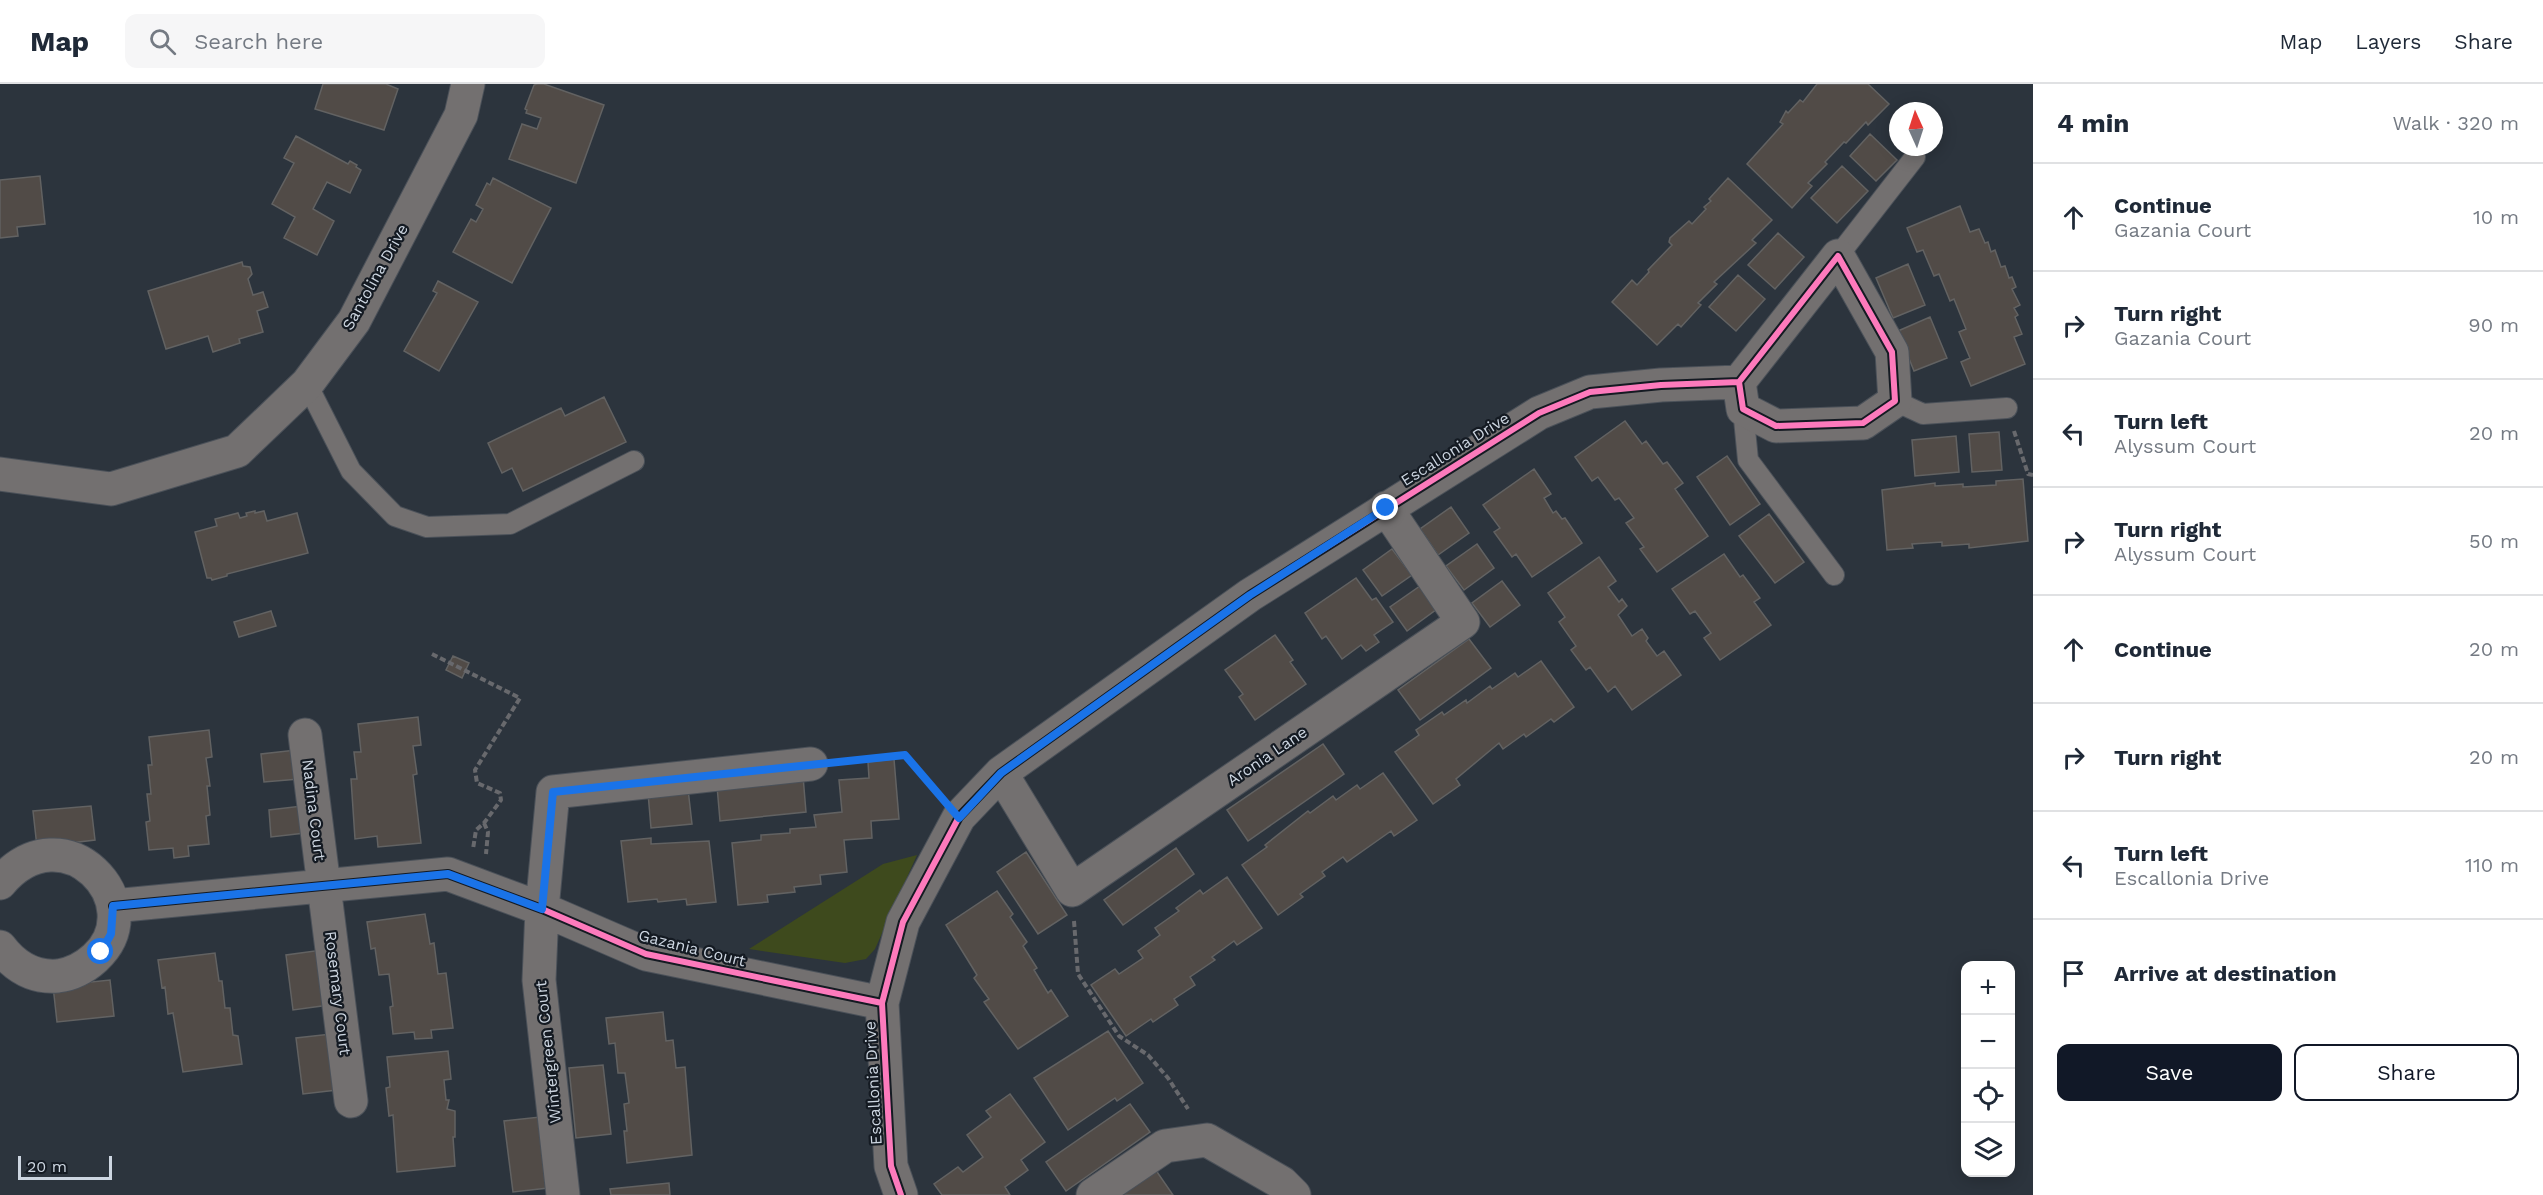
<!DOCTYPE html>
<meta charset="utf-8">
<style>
body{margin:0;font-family:"Work Sans",sans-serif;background:#f6f6f7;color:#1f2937}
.controls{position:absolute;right:18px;bottom:18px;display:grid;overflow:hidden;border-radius:12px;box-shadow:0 3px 15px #0003}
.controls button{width:54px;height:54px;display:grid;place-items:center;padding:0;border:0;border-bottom:2px solid #e0e1e3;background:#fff;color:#1f2937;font:30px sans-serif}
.compass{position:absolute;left:1889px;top:18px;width:54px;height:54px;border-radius:50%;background:#fff;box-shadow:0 3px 15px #0003;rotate:357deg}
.scale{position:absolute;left:18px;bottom:15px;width:94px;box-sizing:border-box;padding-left:6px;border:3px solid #cdd6e1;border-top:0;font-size:16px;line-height:21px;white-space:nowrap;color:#cdd6e1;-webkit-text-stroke:4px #141a22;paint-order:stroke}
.stop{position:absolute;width:18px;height:18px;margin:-14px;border:4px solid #1a73e8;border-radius:50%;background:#fff}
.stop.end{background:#1a73e8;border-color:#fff;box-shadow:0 2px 6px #0008}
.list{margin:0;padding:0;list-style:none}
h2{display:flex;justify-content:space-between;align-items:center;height:78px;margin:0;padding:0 24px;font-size:26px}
h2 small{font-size:20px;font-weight:400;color:#747a83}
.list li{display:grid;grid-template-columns:39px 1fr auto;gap:18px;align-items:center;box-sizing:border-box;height:108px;padding:0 24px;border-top:2px solid #e0e1e3}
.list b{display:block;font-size:22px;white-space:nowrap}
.list p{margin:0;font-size:20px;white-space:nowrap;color:#747a83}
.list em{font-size:20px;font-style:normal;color:#747a83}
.actions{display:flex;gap:12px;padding:18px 24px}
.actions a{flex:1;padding:14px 0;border:2px solid #111827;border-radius:12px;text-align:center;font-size:21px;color:#111827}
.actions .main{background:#111827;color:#fff}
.icon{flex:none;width:33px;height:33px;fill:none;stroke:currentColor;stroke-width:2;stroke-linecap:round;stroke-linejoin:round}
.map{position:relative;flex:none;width:2033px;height:1111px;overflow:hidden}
header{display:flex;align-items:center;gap:36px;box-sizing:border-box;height:84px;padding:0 30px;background:#fff;border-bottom:2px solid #e0e1e3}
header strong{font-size:28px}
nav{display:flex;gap:33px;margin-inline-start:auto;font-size:21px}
.search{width:420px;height:54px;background:#f6f6f7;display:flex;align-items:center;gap:15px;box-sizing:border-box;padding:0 21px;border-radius:12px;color:#747a83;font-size:22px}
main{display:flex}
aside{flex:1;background:#fff}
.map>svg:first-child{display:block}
.green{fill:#3e4a1d}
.building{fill:#514b47;stroke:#626262;stroke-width:1.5}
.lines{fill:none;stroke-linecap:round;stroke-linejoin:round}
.service-casing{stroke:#4b5159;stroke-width:22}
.minor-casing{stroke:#4b5159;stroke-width:35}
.path{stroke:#68696d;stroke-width:4;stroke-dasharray:6 3;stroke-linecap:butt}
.service{stroke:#737070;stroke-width:20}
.minor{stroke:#737070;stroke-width:33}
.cycleway-casing{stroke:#141a22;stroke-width:10}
.cycleway{stroke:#fd7abc;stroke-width:6}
.route{stroke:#1a73e8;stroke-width:8}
.labels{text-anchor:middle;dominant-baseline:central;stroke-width:4.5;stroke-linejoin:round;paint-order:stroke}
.street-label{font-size:16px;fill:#cdd6e1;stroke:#141a22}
</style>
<header>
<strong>Map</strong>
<div class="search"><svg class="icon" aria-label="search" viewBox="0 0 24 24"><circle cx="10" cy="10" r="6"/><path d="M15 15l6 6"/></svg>Search here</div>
<nav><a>Map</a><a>Layers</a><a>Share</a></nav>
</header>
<main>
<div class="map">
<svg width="2033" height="1111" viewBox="0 0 2033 1111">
<rect width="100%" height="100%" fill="#2c343d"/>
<path class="green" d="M917,771L875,865L866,875L845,879L749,865L883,780Z"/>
<path class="building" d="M323,0H386L398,5L384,46L315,25Z
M537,0H544L604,21L576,99L509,75L522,40L537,45L541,34L526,29L527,26L525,25L534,1Z
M1817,0H1868L1889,20L1868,41L1866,38L1846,59L1844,58L1825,78L1827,80L1808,99L1812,102L1792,124L1747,80L1783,40L1780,38L1786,27L1788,29L1800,16L1803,18Z
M1870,50L1897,76L1876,97L1850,72Z
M296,52L348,80L350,77L357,81L356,83L361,86L350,109L327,98L313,125L334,137L317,171L284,154L295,133L272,120L294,79L284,74Z
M1842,82L1868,107L1837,139L1811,114Z
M40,92L45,140L17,143L18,152L0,154V96Z
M493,94L551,124L512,199L453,168L471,135L476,138L483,125L476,121L487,99L490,101Z
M1728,94L1772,136L1752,156L1756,159L1714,198L1717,200L1698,219L1701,221L1681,243L1678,240L1657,261L1612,218L1632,196L1637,201L1649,188L1648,186L1672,161L1669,158L1670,154L1689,137L1692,140L1706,125L1704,123L1711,117L1709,115Z
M1960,122L1970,148L1979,145L1985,159L1988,158L1991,168L1995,166L2001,183L2005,182L2009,194L2012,193L2016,203L2012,205L2020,221L2014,224L2018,231L2015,233L2022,250L2014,253L2025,280L1971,302L1961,278L1970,274L1959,248L1966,245L1954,215L1950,217L1939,190L1934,192L1923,166L1917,168L1907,144Z
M1778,149L1804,173L1775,205L1748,181Z
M242,178L243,182L250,183L252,190L248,195L253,211L263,208L268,223L257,227L263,248L239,255L240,259L213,268L208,252L166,265L148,207Z
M1908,180L1925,221L1893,234L1876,194Z
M1738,191L1765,215L1736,247L1709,223Z
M438,197L478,218L439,287L404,267L437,209L433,207Z
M1930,233L1947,274L1914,287L1898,247Z
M604,313L626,358L523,407L512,384L502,389L488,359L561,324L565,332Z
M1625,337L1642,360L1646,357L1663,380L1667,378L1683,399L1675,405L1708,452L1657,488L1640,465L1644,463L1626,439L1634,434L1619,414L1615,416L1598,393L1592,397L1575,373Z
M1999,348L2002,386L1972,388L1969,350Z
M1956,352L1959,388L1915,392L1912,356Z
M1727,372L1760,420L1730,441L1697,393Z
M1534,385L1551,410L1544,414L1553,429L1556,427L1562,435L1565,434L1582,459L1532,493L1516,470L1512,473L1494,448L1500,444L1483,421Z
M2023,395L2028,457L1969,464V460L1942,462V458L1912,460L1913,464L1887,466L1882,406L1935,399V402L1963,400V403L1996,401V397Z
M1451,423L1469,449L1438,471L1420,445Z
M255,427V429L264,427L267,437L297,429L308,469L227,490V492L212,496L211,494H207L195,448L217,442L215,435L238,429L240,434L247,432L246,429Z
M1769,430L1804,478L1775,499L1739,452Z
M1477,460L1494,484L1464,506L1446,482Z
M1392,465L1412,491L1382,512L1363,486Z
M1724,470L1740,493L1743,491L1760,514L1754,518L1771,541L1720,576L1704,554L1711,549L1695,527L1690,530L1672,505Z
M1599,473L1616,497L1608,503L1619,518L1622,515L1627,522L1618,531L1632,552L1642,545L1648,554L1646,557L1657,572L1664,567L1681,591L1632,626L1615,602L1608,608L1590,583L1586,586L1571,566L1576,562L1559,538L1565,533L1548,509Z
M1356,494L1372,516L1376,514L1393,538L1374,551L1379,558L1366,567L1361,561L1342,575L1326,552L1322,555L1305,529Z
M1502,497L1520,521L1490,543L1472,519Z
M1420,502L1437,525L1407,547L1390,523Z
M271,527L276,542L239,553L234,538Z
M1275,551L1293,576L1290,578L1306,600L1255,636L1239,613L1243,610L1225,586Z
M1469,555L1491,584L1420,636L1398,606Z
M453,572L469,579L462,594L446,586Z
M1541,577L1574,623L1554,638L1551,635L1526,653L1524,650L1503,665L1499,659L1456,695L1460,701L1433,720L1395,668L1419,651L1416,646L1442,628L1444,631L1466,616L1467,619L1490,602L1492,605L1515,589L1518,593Z
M418,633L421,661L413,662L417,690L413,691L421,759L378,763L377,752L355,755L351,695H357L354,668H361L358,640Z
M209,646L212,673L206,674L210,702H207L210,731L206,732L209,760L188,762L189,772L174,774L173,764L149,766L146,738L150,737L147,710H151L148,681H152L149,653Z
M1323,660L1344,690L1248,757L1227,726Z
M296,666L299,695L264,698L261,670Z
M894,675L899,735L871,737L872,754L844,756L847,788L820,791L821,800L794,803L795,808L767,811L768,818L738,821L732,759L761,756V751L790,749V745L816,743L814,731L842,728L839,696L869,694L868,678Z
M1383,689L1417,736L1394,752L1391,747L1347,778L1343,773L1322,788L1325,792L1300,810L1303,813L1278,831L1242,781L1267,763L1265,761L1308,727L1310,729L1333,712L1336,716L1357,701L1360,705Z
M803,692L806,728L720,737L717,702Z
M688,705L692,740L651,744L648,709Z
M91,722L95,756L37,763L33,727Z
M302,722L305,749L271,753L269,726Z
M651,754V760L709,757L716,818L687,821L686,815L658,818L657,815L628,818L621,757Z
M1176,764L1194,790L1123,841L1104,816Z
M1026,768L1067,831L1038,850L997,788Z
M1227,793L1262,844L1237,861L1234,857L1212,873L1215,876L1190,893L1195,901L1174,915L1178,921L1153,938L1151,935L1126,952L1091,901L1115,885L1119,890L1143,874L1138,867L1160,851L1155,844L1179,827L1176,824L1200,806L1203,810Z
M997,807L1013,830L1010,833L1027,858L1023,862L1037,884L1034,886L1048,909L1051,906L1068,932L1018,965L984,918L989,915L974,894L977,891L946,841Z
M425,830L430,860L434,859L438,890L446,889L453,944L431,946L432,954L415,955L414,948L393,950L390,923L393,922L389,890L379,891L375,864L371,865L367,838Z
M322,866L329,921L293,926L286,871Z
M215,869L219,897H222L225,924H230L233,951L238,952L242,980L183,988L173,929L168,930L165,903L162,904L158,876Z
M110,896L114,932L57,938L53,902Z
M663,928L666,957L673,956L676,984L685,983L692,1071L627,1079L624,1047H627L624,1020L629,1019L625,989H618L615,959L609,960L606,934Z
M1108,947L1143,999L1117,1017L1115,1014L1068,1046L1034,994Z
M331,950L337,1006L303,1010L296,954Z
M448,967L451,995L444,996L446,1016H449L447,1025L455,1027V1053H453L455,1082L397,1088L393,1031L389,1032L386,1004L390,1003L387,973Z
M603,981L611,1050L576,1054L569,984Z
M1010,1010L1045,1058L1021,1076L1028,1086L1005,1103L1010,1111H942L934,1100L958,1083L963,1088L983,1073L967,1051L991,1033L986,1027Z
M1130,1020L1150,1048L1066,1107L1046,1078Z
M540,1033L548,1104L513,1108L504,1037Z
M1155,1085L1173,1111H1116Z
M669,1099L670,1111H611L610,1105Z"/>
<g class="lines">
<defs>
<path id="service" d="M1838,172L1915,73
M307,300L351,387L395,432L427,443L510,440L634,377
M1895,317L1923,330L2007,324
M1743,325L1748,376L1834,491"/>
<path id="minor" d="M0,390L111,405L237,367L307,300L354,237L461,31L468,0
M305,651L351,1017
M1001,689L1072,806L1463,538L1386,424
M0,799C64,723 154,820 95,874C84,884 73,890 58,892C34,894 15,883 0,863
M113,822L448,790L542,825L646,870L882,919
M563,1111L539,896L542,825L553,708L811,680
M901,1111L891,1082L882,919L903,838L959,733L1001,689L1250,511L1539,329L1590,308L1661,301L1739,298L1838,172L1892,268L1895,317L1863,339L1776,342L1743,325L1739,298
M1093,1111L1165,1062L1207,1056L1282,1099L1294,1111"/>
</defs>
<use href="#service" class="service-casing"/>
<use href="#minor" class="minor-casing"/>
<path class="path" d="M2014,347L2028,390L2033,391
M432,570L520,614L475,686L477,699L500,709L501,716L484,739L476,746L473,765
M842,677L905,671L937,708
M484,739L488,748L486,770
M1074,837L1078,890L1119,952L1148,971L1168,994L1188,1025"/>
<use href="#service" class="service"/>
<use href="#minor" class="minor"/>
<defs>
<path id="cycleway" d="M113,822L448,790L542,825L646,870L882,919
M901,1111L891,1082L882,919L903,838L959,733L1001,689L1250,511L1539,329L1590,308L1661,301L1739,298L1838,172L1892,268L1895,317L1863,339L1776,342L1743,325L1739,298"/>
</defs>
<use href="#cycleway" class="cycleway-casing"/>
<use href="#cycleway" class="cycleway"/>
</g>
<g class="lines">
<path class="route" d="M101,868L111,850L113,822L448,790L542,825L553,708L905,671L959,734L1001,689L1250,511L1386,424"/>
</g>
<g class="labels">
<g class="street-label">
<text transform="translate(375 193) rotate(-61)">Santolina Drive</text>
<text transform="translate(1455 365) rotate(-32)">Escallonia Drive</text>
<text transform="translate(1267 672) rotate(-34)">Aronia Lane</text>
<text transform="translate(314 726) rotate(83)">Nadina Court</text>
<text transform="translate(692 864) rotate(14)">Gazania Court</text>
<text transform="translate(338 909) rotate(83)">Rosemary Court</text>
<text transform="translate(548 968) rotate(-96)">Wintergreen Court</text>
<text transform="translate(873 999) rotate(-93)">Escallonia Drive</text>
</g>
</g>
</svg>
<div class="controls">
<button>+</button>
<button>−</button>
<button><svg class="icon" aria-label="locate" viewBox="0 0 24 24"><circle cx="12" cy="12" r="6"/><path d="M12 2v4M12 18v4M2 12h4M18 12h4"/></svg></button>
<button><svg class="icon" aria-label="layers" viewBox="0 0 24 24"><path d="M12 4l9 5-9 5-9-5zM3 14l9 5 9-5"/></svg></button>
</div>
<svg class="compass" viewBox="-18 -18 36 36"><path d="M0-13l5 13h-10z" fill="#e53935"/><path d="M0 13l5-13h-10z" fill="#747a83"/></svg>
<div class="scale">20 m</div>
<div class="stop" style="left:101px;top:868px"></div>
<div class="stop end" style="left:1386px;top:424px"></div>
</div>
<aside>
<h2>4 min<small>Walk · 320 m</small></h2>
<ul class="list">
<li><svg class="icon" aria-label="ahead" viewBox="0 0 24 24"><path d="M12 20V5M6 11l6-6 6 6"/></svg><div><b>Continue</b><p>Gazania Court</p></div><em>10 m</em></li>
<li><svg class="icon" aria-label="right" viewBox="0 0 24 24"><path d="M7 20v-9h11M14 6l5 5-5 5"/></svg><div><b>Turn right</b><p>Gazania Court</p></div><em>90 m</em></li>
<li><svg class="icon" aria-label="left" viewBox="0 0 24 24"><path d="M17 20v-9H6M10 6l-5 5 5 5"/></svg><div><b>Turn left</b><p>Alyssum Court</p></div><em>20 m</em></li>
<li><svg class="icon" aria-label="right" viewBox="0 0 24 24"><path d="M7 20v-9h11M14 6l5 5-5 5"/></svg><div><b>Turn right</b><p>Alyssum Court</p></div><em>50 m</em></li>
<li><svg class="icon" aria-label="ahead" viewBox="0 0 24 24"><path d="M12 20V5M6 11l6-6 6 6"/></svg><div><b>Continue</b></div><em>20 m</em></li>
<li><svg class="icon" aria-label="right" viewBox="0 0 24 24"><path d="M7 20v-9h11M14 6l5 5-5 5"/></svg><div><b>Turn right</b></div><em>20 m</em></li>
<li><svg class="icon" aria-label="left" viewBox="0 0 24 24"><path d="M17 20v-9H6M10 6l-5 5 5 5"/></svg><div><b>Turn left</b><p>Escallonia Drive</p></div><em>110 m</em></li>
<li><svg class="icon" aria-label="arrive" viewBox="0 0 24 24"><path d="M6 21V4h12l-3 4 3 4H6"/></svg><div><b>Arrive at destination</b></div></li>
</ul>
<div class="actions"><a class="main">Save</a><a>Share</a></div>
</aside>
</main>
